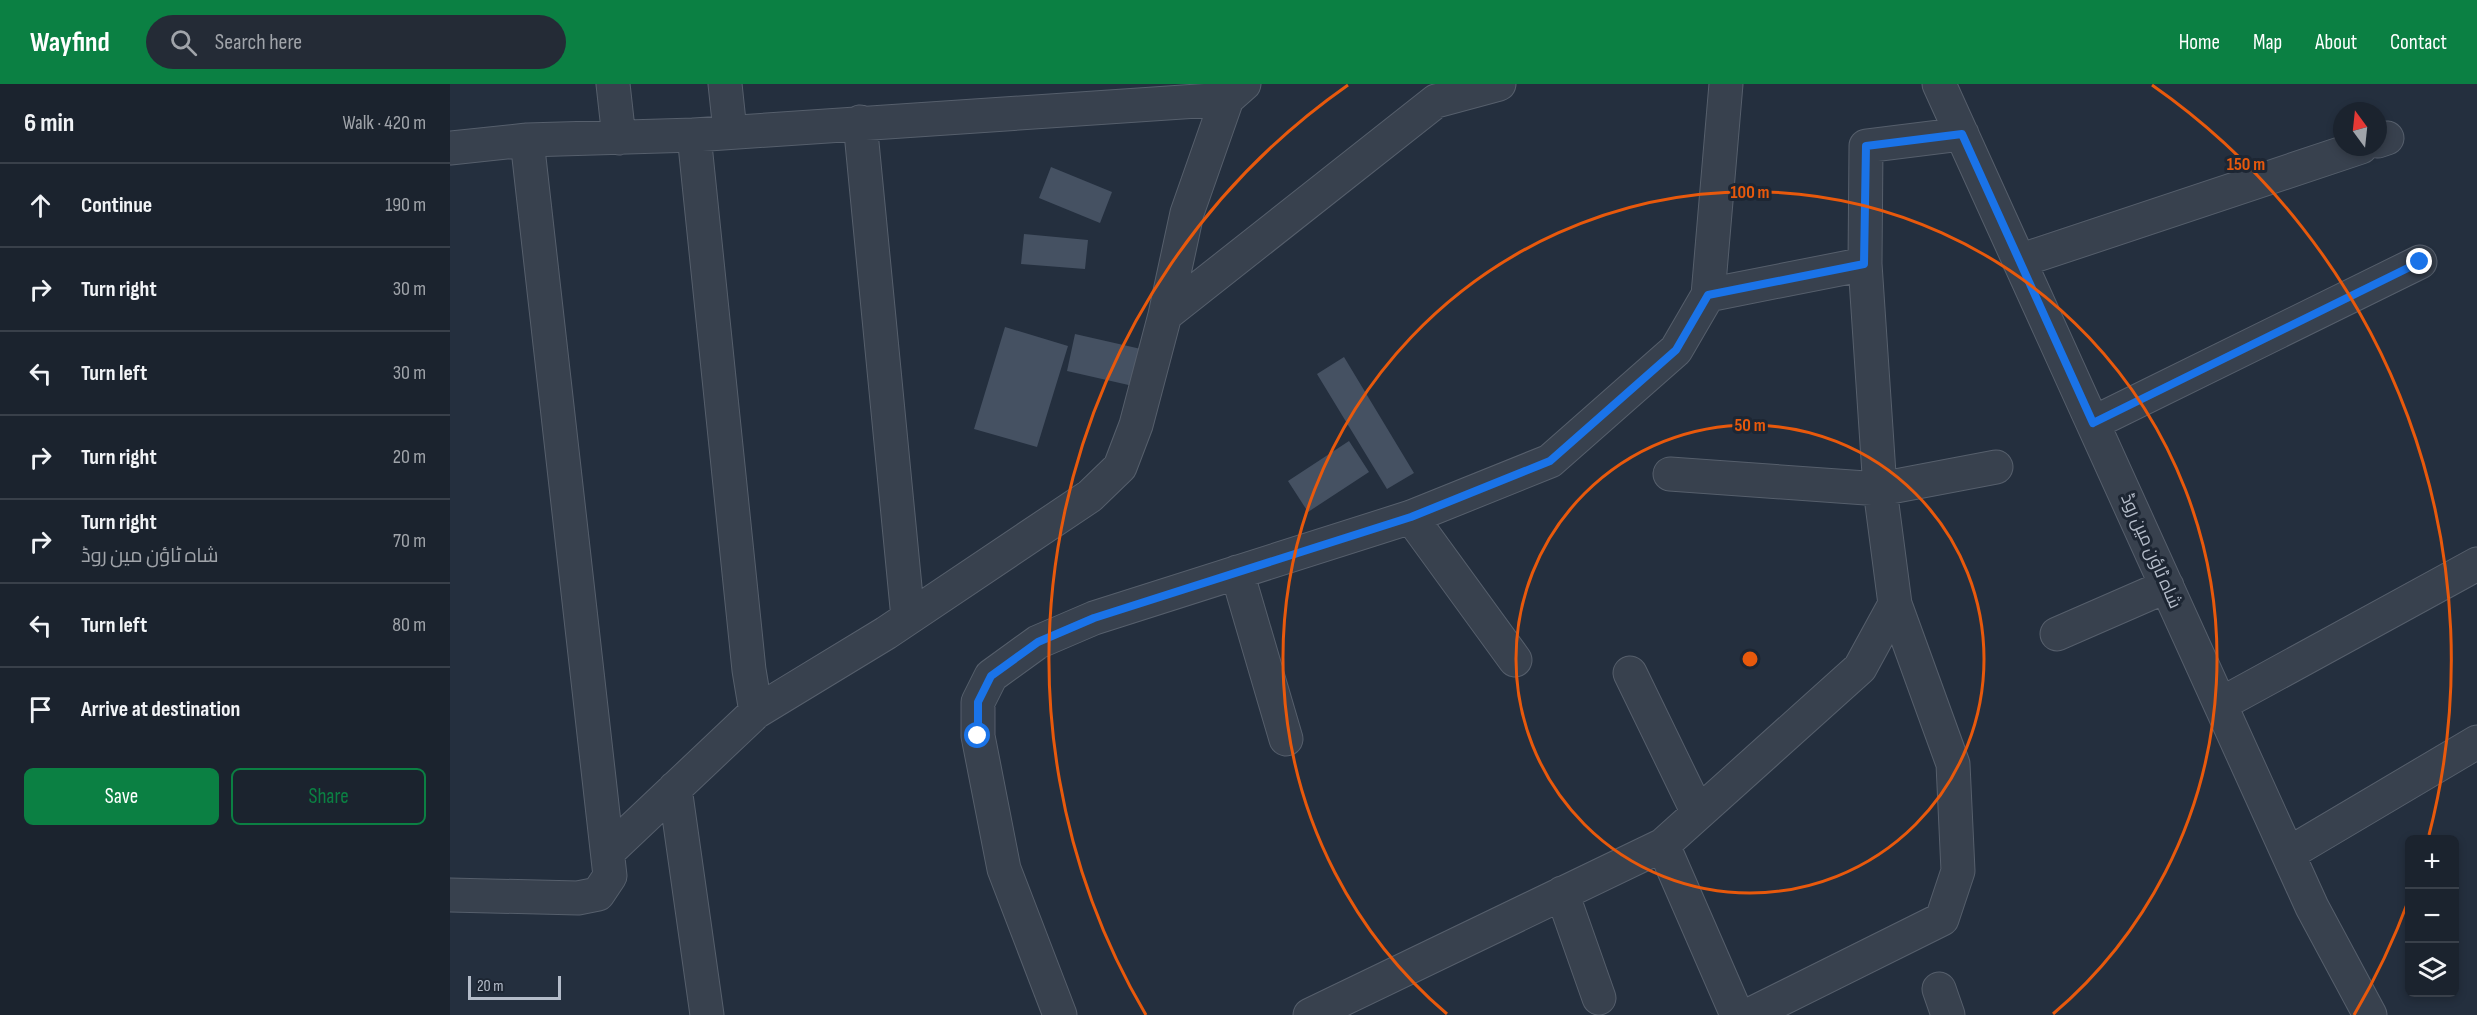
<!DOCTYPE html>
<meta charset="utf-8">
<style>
body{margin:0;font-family:"Sofia Sans Condensed",Cairo,sans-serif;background:#242b36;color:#f1f3f6}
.controls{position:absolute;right:18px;bottom:18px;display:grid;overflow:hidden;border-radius:9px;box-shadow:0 3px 9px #0003}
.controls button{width:54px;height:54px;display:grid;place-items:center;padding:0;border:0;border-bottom:2px solid #39404a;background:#1b232e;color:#f1f3f6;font:30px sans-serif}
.compass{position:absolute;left:1883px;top:18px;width:54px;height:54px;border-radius:50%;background:#1b232e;box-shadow:0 3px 9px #0003;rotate:345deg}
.scale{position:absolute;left:18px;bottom:15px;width:93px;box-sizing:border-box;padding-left:6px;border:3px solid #b4bcc9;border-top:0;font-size:16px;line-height:21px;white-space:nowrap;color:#b4bcc9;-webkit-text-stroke:4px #1d2633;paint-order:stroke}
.stop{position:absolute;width:18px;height:18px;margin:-14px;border:4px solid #1a73e8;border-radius:50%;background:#fff}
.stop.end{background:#1a73e8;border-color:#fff;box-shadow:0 2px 6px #0008}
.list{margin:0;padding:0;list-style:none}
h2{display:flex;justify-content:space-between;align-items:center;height:78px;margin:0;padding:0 24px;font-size:26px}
h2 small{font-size:20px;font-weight:400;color:#a0a4aa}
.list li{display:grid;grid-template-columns:39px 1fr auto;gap:18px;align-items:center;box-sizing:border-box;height:84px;padding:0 24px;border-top:2px solid #39404a}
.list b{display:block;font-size:22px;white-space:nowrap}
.list p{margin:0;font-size:20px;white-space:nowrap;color:#a0a4aa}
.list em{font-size:20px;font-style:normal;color:#a0a4aa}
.actions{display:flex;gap:12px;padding:18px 24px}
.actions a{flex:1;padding:14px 0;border:2px solid #0b8043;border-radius:9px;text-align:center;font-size:21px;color:#0b8043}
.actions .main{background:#0b8043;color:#fff}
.icon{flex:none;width:33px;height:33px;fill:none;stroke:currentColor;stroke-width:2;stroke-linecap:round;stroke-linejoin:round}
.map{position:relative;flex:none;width:2027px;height:931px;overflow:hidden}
header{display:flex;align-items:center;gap:36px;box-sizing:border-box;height:84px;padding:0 30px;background:#0b8043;color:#fff}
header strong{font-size:28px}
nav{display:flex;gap:33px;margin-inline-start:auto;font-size:21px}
.search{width:420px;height:54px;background:#242b36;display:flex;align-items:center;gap:15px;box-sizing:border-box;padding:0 21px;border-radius:33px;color:#a0a4aa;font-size:22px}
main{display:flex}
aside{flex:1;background:#1b232e}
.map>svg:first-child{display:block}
.building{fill:#455162}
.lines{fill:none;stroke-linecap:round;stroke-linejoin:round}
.minor-casing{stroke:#565f6c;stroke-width:35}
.minor{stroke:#38414e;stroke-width:33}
.route{stroke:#1a73e8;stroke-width:8}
.ring{fill:none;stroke:#e8590c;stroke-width:3}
.labels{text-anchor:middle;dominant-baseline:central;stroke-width:6;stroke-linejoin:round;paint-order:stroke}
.street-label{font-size:18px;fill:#b4bcc9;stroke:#1d2633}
.centre{fill:#e8590c;stroke:#1d2633;stroke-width:3}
.ring-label{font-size:18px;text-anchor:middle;font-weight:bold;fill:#e8590c;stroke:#1d2633;stroke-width:6;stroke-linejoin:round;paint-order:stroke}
</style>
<header>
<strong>Wayfind</strong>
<div class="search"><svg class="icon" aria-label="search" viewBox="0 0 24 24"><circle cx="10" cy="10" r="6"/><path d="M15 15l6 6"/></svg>Search here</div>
<nav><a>Home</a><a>Map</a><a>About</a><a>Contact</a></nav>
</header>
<main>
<aside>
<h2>6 min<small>Walk · 420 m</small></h2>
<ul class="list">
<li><svg class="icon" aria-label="ahead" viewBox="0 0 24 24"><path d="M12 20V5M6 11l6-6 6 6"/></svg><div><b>Continue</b></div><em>190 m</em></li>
<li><svg class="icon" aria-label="right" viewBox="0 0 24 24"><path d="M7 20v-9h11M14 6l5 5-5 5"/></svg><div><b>Turn right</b></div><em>30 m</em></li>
<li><svg class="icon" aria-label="left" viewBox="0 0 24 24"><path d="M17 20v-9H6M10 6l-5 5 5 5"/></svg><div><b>Turn left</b></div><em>30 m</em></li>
<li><svg class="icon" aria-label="right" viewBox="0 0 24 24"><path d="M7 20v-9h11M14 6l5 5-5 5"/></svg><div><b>Turn right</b></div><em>20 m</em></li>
<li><svg class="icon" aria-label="right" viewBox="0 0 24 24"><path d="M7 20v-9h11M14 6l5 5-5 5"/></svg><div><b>Turn right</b><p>شاہ ٹاؤن مین روڈ</p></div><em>70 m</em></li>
<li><svg class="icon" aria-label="left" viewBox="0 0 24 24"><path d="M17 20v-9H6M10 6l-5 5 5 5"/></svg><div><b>Turn left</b></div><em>80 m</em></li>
<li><svg class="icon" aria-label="arrive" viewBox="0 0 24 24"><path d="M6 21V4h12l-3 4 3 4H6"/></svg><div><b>Arrive at destination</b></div></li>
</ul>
<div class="actions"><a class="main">Save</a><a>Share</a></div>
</aside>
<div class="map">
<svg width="2027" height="931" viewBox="0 0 2027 931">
<rect width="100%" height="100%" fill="#242f3e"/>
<path class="building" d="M601,83L662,108L650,139L589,114Z
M574,150L638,156L635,185L571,180Z
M555,243L618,262L587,363L524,345Z
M625,250L691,265L683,302L617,287Z
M894,273L964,389L937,405L867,290Z
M899,357L919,388L858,428L838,397Z"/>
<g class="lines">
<defs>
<path id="minor" d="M163,0L169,54
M275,0L280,47
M1489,0L1862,823L1920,931
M410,38L458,534
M1928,57L1937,54
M0,64L77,56L244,51L777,15
M1569,177L1911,63
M1258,211L1415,180
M715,231L986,17L1049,0
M1643,339L1970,178
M1220,390L1430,405L1546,383
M961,433L1065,576
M787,488L836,655
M1607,550L1717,502
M1180,589L1248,729
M1771,620L2027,480
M306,628L436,549L640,412L670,383L686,341L715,231L737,129L777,15L794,0
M225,704L257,931
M1213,761L1287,931
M159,767L306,628L299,586L244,51
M1838,770L2027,658
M1112,809L1149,914
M0,811L128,814L148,810L160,792L77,56
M1489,905L1498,931
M610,931L554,785L528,652V618L541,592L588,558L644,534L961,433L1100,377L1226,266L1258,211L1276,0
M860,931L1213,761L1410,584L1445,520
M1299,931L1492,835L1508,787L1503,680L1445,520L1430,405L1415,180L1416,62L1512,50"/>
</defs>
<use href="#minor" class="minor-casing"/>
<use href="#minor" class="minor"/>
</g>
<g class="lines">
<path class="route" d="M528,652V618L541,592L588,558L644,534L961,433L1100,377L1226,266L1258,211L1414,180L1416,62L1512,50L1643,339L1970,178"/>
</g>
<g class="ring">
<circle cx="1300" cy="575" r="234"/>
<path d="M997 930A467 467 0 1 1 1603 930"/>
<path d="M1959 815A701 701 0 0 1 1904 931M696 931A701 701 0 0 1 898 1M1702 1A701 701 0 0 1 1979 751"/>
</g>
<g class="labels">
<g class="street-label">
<text transform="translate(1701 467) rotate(66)">شاہ ٹاؤن مین روڈ</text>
</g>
</g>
<circle cx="1300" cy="575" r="9" class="centre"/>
<g class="ring-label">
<text x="1796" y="86">150 m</text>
<text x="1300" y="114">100 m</text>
<text x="1300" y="347">50 m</text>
</g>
</svg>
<div class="controls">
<button>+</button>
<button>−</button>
<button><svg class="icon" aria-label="layers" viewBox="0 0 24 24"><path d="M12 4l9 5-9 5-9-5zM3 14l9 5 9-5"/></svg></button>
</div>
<svg class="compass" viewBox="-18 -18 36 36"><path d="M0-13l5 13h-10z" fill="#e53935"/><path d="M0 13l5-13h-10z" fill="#a0a4aa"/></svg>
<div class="scale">20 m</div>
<div class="stop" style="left:528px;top:652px"></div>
<div class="stop end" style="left:1970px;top:178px"></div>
</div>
</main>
